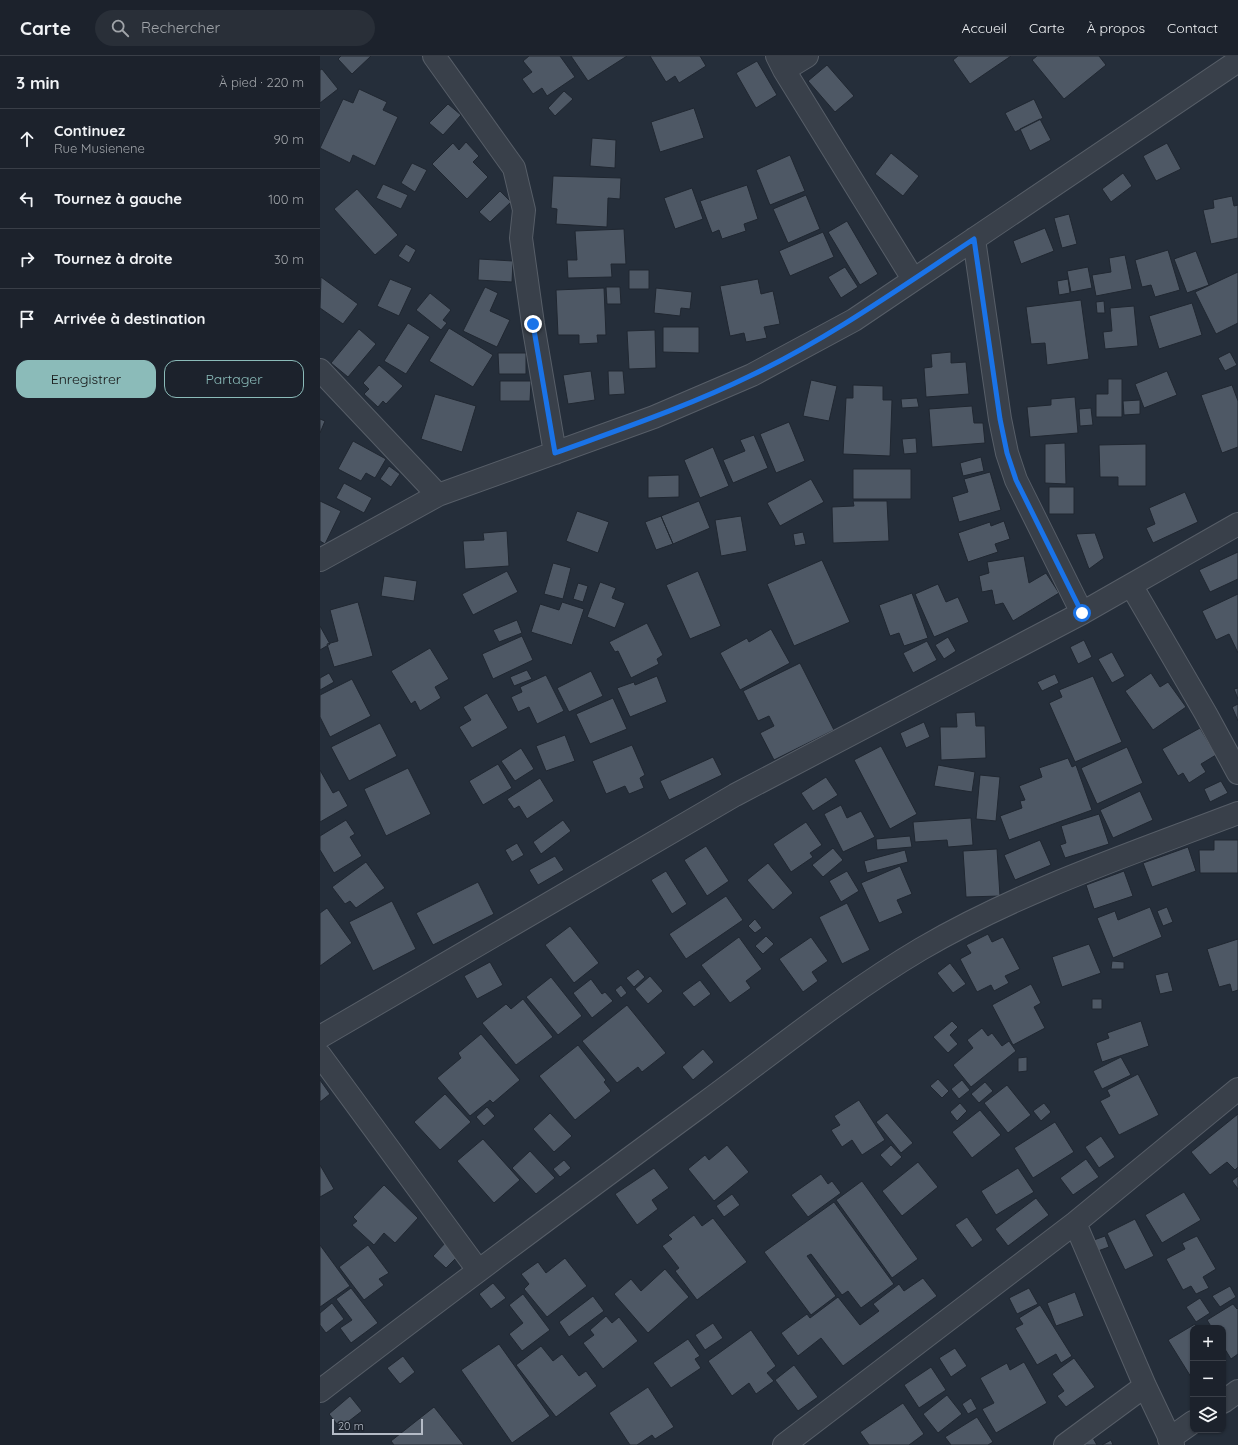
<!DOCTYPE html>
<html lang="fr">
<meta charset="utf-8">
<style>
body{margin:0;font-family:Quicksand,sans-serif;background:#292f38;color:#f1f3f6}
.controls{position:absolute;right:12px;bottom:12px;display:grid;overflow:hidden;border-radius:8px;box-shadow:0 1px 3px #0004}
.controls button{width:36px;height:36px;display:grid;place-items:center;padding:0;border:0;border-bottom:1px solid #3a3f48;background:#1c222c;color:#f1f3f6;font:20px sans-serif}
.scale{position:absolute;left:12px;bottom:10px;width:91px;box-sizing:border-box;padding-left:4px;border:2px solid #b4bbc6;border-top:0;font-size:11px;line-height:14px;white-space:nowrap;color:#b4bbc6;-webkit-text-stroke:3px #1e252f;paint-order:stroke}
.stop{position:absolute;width:12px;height:12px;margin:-9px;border:3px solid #1a73e8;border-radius:50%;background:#fff}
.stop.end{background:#1a73e8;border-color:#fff;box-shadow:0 1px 4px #0008}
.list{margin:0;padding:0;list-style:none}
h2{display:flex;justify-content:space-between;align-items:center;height:52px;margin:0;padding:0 16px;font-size:17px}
h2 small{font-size:13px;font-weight:400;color:#a0a4a9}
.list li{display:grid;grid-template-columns:26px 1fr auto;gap:12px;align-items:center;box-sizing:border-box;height:60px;padding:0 16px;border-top:1px solid #3a3f48}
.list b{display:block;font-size:15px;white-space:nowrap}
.list p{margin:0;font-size:13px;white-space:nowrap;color:#a0a4a9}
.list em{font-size:13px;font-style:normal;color:#a0a4a9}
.actions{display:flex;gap:8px;padding:12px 16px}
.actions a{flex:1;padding:9px 0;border:1px solid #8bbbb9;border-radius:12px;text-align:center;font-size:14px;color:#8bbbb9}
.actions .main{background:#8bbbb9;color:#111}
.icon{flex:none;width:22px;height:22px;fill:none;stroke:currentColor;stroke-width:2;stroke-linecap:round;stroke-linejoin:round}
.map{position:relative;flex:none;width:918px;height:1389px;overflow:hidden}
header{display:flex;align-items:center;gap:24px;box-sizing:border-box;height:56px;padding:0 20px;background:#1c222c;border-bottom:1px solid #3a3f48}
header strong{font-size:19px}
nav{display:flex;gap:22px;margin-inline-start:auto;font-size:14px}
.search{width:280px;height:36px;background:#292f38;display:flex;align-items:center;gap:10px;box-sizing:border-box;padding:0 14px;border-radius:22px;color:#a0a4a9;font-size:15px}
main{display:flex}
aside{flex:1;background:#1c222c}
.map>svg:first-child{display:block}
.building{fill:#4e5865;stroke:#202731}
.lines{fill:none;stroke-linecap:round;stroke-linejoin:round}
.minor-casing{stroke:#575e68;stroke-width:24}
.minor{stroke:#39404a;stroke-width:22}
.route{stroke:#1a73e8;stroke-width:5}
</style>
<header>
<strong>Carte</strong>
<div class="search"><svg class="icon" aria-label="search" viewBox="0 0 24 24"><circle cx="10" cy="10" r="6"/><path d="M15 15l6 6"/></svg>Rechercher</div>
<nav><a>Accueil</a><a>Carte</a><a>À propos</a><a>Contact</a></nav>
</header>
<main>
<aside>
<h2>3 min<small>À pied · 220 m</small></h2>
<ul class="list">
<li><svg class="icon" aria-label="ahead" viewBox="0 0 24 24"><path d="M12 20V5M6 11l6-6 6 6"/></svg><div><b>Continuez</b><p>Rue Musienene</p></div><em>90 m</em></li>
<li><svg class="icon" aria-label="left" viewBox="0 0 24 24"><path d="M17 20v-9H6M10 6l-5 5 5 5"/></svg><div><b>Tournez à gauche</b></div><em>100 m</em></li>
<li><svg class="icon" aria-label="right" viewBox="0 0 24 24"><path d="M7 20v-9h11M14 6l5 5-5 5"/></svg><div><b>Tournez à droite</b></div><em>30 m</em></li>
<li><svg class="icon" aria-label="arrive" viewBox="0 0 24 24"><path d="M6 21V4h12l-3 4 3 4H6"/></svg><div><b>Arrivée à destination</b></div></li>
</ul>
<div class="actions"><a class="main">Enregistrer</a><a>Partager</a></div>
</aside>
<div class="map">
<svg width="918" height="1389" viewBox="0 0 918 1389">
<rect width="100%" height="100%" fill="#252e3a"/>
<path class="building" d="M21,0H51L32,18L18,3Z
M209,0H240L255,21L227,40L222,32L213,38L202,23L212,16L203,5Z
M251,0H307L268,25Z
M330,0H380L386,10L359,27L355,20L346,26Z
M638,0H691L650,28L633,4Z
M717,0H779L786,9L744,43L712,4Z
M437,5L457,39L436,52L416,17Z
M507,9L534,40L515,56L488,25Z
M2,13L18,33L0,47V14Z
M39,33L67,46L63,54L78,61L55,110L33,99L30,107L0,92L23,43L33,47Z
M244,35L253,43L235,60L228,52Z
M714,43L723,62L695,76L685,57Z
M128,48L141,59L123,79L109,67Z
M374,52L384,82L340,96L331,66Z
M720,63L731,84L710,95L700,73Z
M272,82L296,84L295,112L270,110Z
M146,86L159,100L153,106L168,121L147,143L112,108L133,87L139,94Z
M847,87L861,113L836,125L823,100Z
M571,97L599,120L583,140L555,118Z
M470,99L485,135L450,149L436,114Z
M92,107L107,114L95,136L81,127Z
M803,117L812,130L791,146L782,133Z
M233,120L301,122L300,143L288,142L287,171L236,168L237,153L231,152Z
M63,128L88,139L81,153L56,142Z
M427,129L438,163L424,168L426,175L402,183L399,174L392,177L380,145Z
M372,132L383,163L355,173L344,142Z
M37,133L78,179L55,199L14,153Z
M180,135L191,146L170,166L159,156Z
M486,139L500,173L468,187L453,153Z
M912,140L914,150L918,149V182L891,188L883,154L894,152L893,144Z
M749,158L757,188L742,192L734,162Z
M527,165L558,218L540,229L508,176Z
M725,172L734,195L701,208L693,185Z
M304,173L306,208H291L292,221L248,222L247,204H257L255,175Z
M503,176L514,201L470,220L459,195Z
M86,188L96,194L89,207L78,200Z
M848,194L860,234L835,241L831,229L822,231L815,204Z
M876,195L889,229L867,237L854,203Z
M805,199L812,233L776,240L772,219L791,216L789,202Z
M159,203L193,205L192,226L158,224Z
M525,211L538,231L521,242L508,221Z
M768,211L772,232L751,236L747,215Z
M309,214H329V233H309Z
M918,216V267L896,278L875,236Z
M1,221L38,248L23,268L0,252Z
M70,223L92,232L79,260L57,250Z
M438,223L441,238L453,235L460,268L444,271L447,282L426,286L424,277L410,280L400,230Z
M748,223L750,237L739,239L737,225Z
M165,231L178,237L170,255L190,264L177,291L143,275Z
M286,231H300L301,248H287Z
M284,232L286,279H277L278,287L259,288V279H238L236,234Z
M336,232L372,236L370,253L361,252L360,260L334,257Z
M110,237L131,254L123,264L127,267L121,274L96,254Z
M761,244L769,303L727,309L725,287L711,288L706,251Z
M784,245L785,257H777L776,246Z
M872,247L882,279L839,293L829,260Z
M814,250L818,290L785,293L783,276L792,275L790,252Z
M88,267L110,281L86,318L64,305Z
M343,271H379V297L343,296Z
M129,272L173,299L153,331L109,305Z
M39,273L56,288L28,321L11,307Z
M335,274L336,312L309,313L307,275Z
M631,296V307L646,306L649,338L606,341L604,312L612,311L611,298Z
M910,296L917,309L905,315L898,302Z
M178,297H206V318H179Z
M59,309L83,330L66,348L63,345L58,351L44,338L49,333L43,327Z
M271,315L275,344L248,348L243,319Z
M288,315H303L305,338L289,339Z
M847,315L857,339L824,352L815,328Z
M788,323H802V361H776V338H788Z
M491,324L517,330L509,365L483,360Z
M180,325H211L210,345H180Z
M533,329L563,330V344H572L570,400L523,398L526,342H533Z
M912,329L918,345V391L902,397L881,339Z
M115,338L156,350L142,396L101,383Z
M755,341L758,377L710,381L707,351L731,349V343Z
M597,342L599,351L582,352L581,343Z
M820,344V358L804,359L803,345Z
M652,350L654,367H663L665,387L612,391L609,353Z
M771,352L773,369L760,370L759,353Z
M0,363L5,365L0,377Z
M469,366L485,405L456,417L440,378Z
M434,379L448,412L413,427L403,404L425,395L420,384Z
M596,382L597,397L584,398L582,383Z
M33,385L66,403L55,422L46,417L41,425L18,413Z
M745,387L746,428L725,427V388Z
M826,388V430H798V421H780L779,389Z
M393,391L409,430L380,442L364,404Z
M661,401L664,415L643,420L640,407Z
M69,410L80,418L71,431L60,423Z
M533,413H591V443H533Z
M670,416L681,454L639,466L632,441L648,436L644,423Z
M359,419V441L328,442V420Z
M491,423L504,446L460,470L447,447Z
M24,427L52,442L44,457L16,442Z
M729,431H754V458H729Z
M865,436L878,466L833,487L826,472L835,468L829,452Z
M0,445L21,455L5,488L0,485Z
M379,445L390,472L353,488L341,460Z
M533,445H567L569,485L513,487L512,451L534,450Z
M257,455L289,466L278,497L246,485Z
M341,460L353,488L336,494L325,466Z
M421,460L427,495L401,500L395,464Z
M684,465L690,483L675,488L678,496L648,506L638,477L670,466L671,470Z
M187,475L189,510L145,513L143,485L164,484L163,477Z
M483,476L486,488L475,490L473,478Z
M775,477L784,502L769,513L756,478Z
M918,496V523L890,536L879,514Z
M704,500L709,527L726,517L739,537L693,565L683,547L675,549L672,534L662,536L659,520L669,517L667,506Z
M502,504L530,566L474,590L447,528Z
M233,507L251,512L243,543L224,538Z
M187,515L198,536L153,559L142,538Z
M378,515L401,570L370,583L346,529Z
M64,520L97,525L94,545L61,540Z
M280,526L296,532L292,542L305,547L295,572L267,561Z
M258,527L268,530L263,546L253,543Z
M618,528L626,546L638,541L649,566L614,581L595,538Z
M592,537L608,582L584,590L579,577L570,580L559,549Z
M918,538V597L909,578L896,584L882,555Z
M38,546L53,600L14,611L7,588L18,585L10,554Z
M242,546L264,553L252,589L211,576L220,548L239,554Z
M197,564L202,577L179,586L173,574Z
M327,567L343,599L337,603L339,608L311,622L298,595L295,596L289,586Z
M0,570L10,588L0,594Z
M451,573L470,607L420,634L400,597L427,582L429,586Z
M202,580L213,604L173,623L162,598Z
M628,581L636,595L624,603L615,589Z
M764,584L772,601L758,608L750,591Z
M607,585L617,604L593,617L583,597Z
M110,592L129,623L115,631L121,642L100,655L95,645L91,648L71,615Z
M792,596L805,620L792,627L778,603Z
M480,607L514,674L454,704L440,677L454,670L449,660L438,665L423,635Z
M207,614L212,623L194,630L190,621Z
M271,615L283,640L249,656L237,632Z
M9,617L14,626L0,634V622Z
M831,617L840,631L848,626L866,651L833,674L805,635Z
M735,618L739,627L722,635L717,626Z
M226,619L244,655L217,668L209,651L198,656L191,641L202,636L200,631Z
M337,620L347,646L310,661L297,632L314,626L315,629Z
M773,620L802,686L755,706L729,647L742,641L739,634Z
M32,623L51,660L10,681L0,661V639Z
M918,632V643L914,633Z
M167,637L188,672L152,692L139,671L151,664L143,651Z
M293,642L307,673L270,688L256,658Z
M918,648V665L912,651Z
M655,656L656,670H665L666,702L621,704L620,671H637L636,657Z
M604,666L610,681L586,692L580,677Z
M60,667L77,700L29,725L11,691Z
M880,672L896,699L881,708L886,716L869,727L863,717L858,720L842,693Z
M245,679L255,705L226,715L216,690Z
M312,689L325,719L320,722L324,732L309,738L305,730L286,738L272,705Z
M561,690L597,758L570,773L534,704Z
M807,691L823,727L777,748L761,712Z
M201,692L214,713L195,725L181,705Z
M393,701L402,719L349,744L340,725Z
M748,702L752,711L756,709L772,754L689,784L680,760L702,752L700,745L705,744L699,730L722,721L719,712Z
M178,708L192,732L163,749L149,725Z
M618,709L655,716L652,736L614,730Z
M88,712L111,758L66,780L44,733Z
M0,714L13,737L19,734L28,750L0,766Z
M660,719L680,721L676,765L656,763Z
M506,721L518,739L493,755L481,737Z
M220,722L234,745L207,763L199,750L194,753L187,743Z
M901,725L908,737L890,746L884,733Z
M820,735L833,764L793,782L780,754Z
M521,749L527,762L541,755L555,781L523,796L504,758Z
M779,758L789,788L745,802L740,789L746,787L741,770Z
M651,762L653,789L628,791L627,784L595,786L593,766Z
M26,764L35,778L30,781L42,800L14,817L0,794V780Z
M243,764L251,775L221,798L213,786Z
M486,766L502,789L490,797L493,801L471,816L453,788Z
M590,780L592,791L557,794L556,783Z
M720,784L731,809L695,824L684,799Z
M894,784H918V817H880L879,794H894Z
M197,787L204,799L192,806L185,794Z
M386,790L409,825L387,840L364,804Z
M868,791L876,815L832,831L823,807Z
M513,792L523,804L503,821L492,809Z
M677,793L680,840L646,841L643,795Z
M585,794L588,806L547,817L544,805Z
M235,800L244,814L218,829L209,814Z
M46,806L65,832L36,852L30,845L25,848L12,831Z
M448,807L473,837L453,854L427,824Z
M580,810L592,838L577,844L583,857L559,867L541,827Z
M346,815L367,848L352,858L331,824Z
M527,815L539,835L521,846L509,825Z
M804,815L813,840L774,853L766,829Z
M158,826L174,858L113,889L96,857Z
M406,840L423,864L366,903L349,878Z
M72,845L96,893L53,915L29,866Z
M527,847L550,894L522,908L499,861Z
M830,851L842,881L793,902L777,862L795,855L798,864Z
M847,851L853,866L843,870L837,855Z
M7,852L32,887L0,910V857Z
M435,863L442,872L435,877L428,870Z
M250,870L279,907L254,927L225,889Z
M668,878L672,886L683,881L700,913L685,920L689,927L674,935L671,929L657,936L640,903L651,897L646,889Z
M446,880L454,888L443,898L435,890Z
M419,881L442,913L426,925L431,932L410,947L381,909Z
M491,881L508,905L492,916L498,925L483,936L459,903Z
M918,883V934L912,936L910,928L899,931L887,893Z
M769,888L781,917L742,931L732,901Z
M792,905L804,906V913H791Z
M170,906L183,929L157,943L144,920Z
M630,907L646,928L633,937L617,917Z
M318,913L325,921L314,931L306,922Z
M848,916L853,935L840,938L835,919Z
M330,920L343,935L328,948L315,933Z
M231,921L262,960L238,979L206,941Z
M271,923L282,938L285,936L293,945L272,962L253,937Z
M380,924L391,938L374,951L362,937Z
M711,928L721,947L714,951L725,972L693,989L672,949Z
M301,929L307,937L301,942L295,934Z
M203,943L233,981L196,1009L162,967L186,948L191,953Z
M772,943H782V953H772Z
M307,949L346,997L322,1016L318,1011L297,1027L262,985Z
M632,965L638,971L630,979L638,988L628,997L613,981Z
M821,965L829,990L782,1006L776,987L789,982L787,977Z
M662,972L668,980L672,977L682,990L689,985L696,995L651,1031L633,1009L653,992L647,984Z
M161,978L200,1024L173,1047L170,1044L150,1060L117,1022L141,1002L138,997Z
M258,989L286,1024L284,1026L291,1035L255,1064L219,1020Z
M383,993L394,1006L373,1024L362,1011Z
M707,1001V1015L698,1016V1002Z
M801,1001L811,1019L782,1033L773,1015Z
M818,1018L839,1059L799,1079L780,1045L790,1040L787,1034Z
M618,1023L629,1035L622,1042L610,1030Z
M0,1024L10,1038L0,1046Z
M642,1024L650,1034L639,1043L631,1033Z
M665,1026L673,1035L659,1047L651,1038Z
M687,1029L711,1059L688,1077L664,1047Z
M125,1038L151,1066L120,1094L94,1066Z
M539,1044L565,1084L542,1099L532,1084L522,1091L511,1074L520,1069L514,1060Z
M640,1047L647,1055L637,1065L630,1056Z
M724,1047L731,1056L721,1065L713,1055Z
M167,1051L175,1060L164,1070L156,1061Z
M660,1054L681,1079L652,1102L632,1076Z
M230,1057L252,1080L234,1096L213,1073Z
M567,1057L593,1087L581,1097L556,1066Z
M918,1058V1111L915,1114L907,1106L890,1119L871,1096Z
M735,1066L754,1096L713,1122L694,1092Z
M781,1080L795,1101L779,1112L765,1091Z
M163,1083L200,1124L174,1147L137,1105Z
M407,1089L429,1116L394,1145L368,1113L385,1099L389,1104Z
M571,1089L582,1101L571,1111L560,1099Z
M210,1095L235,1122L216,1138L192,1112Z
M766,1103L779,1121L753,1139L740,1122Z
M244,1104L251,1112L240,1121L233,1113Z
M598,1106L618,1131L582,1160L562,1135Z
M0,1109L14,1133L0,1141Z
M334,1112L349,1132L332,1144L338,1153L317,1169L295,1138Z
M698,1112L714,1136L676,1159L661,1135Z
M501,1118L508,1128L512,1125L521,1137L488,1161L471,1139Z
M918,1120V1133L912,1125Z
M542,1125L598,1203L572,1222L516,1144Z
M64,1129L98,1162L75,1187L64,1177L54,1189L32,1169L37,1165L33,1161Z
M864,1136L881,1164L842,1187L825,1159Z
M412,1138L420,1149L404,1161L396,1150Z
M716,1142L729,1159L688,1190L675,1173Z
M514,1146L574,1228L541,1252L528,1235L522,1239L491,1198L487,1200L516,1240L491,1259L444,1196Z
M374,1159L382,1170L393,1162L427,1206L377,1244L355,1215L359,1212L342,1190L352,1183L348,1179Z
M647,1161L663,1184L652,1192L635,1169Z
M815,1163L834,1200L805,1214L787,1177Z
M785,1180L789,1191L775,1196L771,1185Z
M877,1180L896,1213L883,1221L889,1232L876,1238L871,1230L863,1234L846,1203L865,1193L862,1187Z
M128,1184L142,1196L126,1212L113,1200Z
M0,1189L30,1230L0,1251Z
M48,1189L69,1217L59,1223L64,1229L44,1244L19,1211Z
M245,1202L267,1230L227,1261L204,1233L209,1228L201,1218L218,1206L226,1217Z
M345,1213L369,1241L328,1277L294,1238L311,1223L321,1235Z
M603,1222L617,1240L523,1310L501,1282L478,1300L461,1277L487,1258L490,1262L518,1241L540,1269L559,1255L553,1248L579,1228L584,1235Z
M173,1227L186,1242L171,1253L159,1238Z
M910,1230L916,1241L900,1251L892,1240Z
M31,1232L58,1267L31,1287L20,1272L32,1264L16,1243Z
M709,1232L718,1248L697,1258L689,1242Z
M755,1236L764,1260L736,1270L727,1247Z
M203,1238L230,1274L202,1295L189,1278L203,1267L189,1249Z
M273,1240L284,1255L249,1281L239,1266Z
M880,1242L890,1257L876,1266L866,1251Z
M12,1247L24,1263L6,1277L0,1269V1257Z
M913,1248L917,1253L918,1252V1298L911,1303L903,1290V1272H892L887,1264Z
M720,1249L752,1300L741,1307L736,1298L717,1309L695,1272L703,1268L699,1262Z
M286,1260L292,1267L299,1261L318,1285L283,1313L263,1287L274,1279L270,1274Z
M393,1267L403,1282L385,1294L375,1279Z
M875,1268L877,1272H873V1320L871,1321L848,1284Z
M431,1274L456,1310L447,1317L454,1325L436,1338L429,1327L412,1340L388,1305Z
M368,1283L380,1300L375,1303L381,1312L351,1332L333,1307Z
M179,1288L230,1360L192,1387L141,1314Z
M221,1290L233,1305L242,1298L259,1320L266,1315L277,1330L236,1361L196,1309Z
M635,1292L647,1310L631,1321L619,1302Z
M83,1300L95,1316L80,1328L67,1312Z
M754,1302L775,1331L746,1351L737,1340L744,1335L732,1318Z
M704,1306L727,1347L676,1377L662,1353L674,1347L660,1322L687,1307L690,1314Z
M474,1309L498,1341L478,1355L455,1324Z
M611,1311L626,1334L599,1352L584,1329Z
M328,1331L354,1371L335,1383L332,1379L317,1389H310L289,1357Z
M627,1339L642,1358L618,1377L603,1358Z
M30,1340L42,1355L20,1372L9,1358Z
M651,1342L657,1353L648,1358L642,1348Z
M583,1347L604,1378L589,1389H549L540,1376Z
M114,1351L144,1389H74L71,1385Z
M657,1361L673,1386L668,1389H631L625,1381Z
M773,1382L777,1389H760Z
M791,1384L793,1389H782Z"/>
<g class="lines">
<defs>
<path id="minor" d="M114,0L194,112L204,154L201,182L213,268L235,397
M457,0L464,14L593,223
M464,14L487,0
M654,183L680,363L687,397L696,424L762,557
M0,314L118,439
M0,504L118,439L334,361L432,319L534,264L918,5
M811,529L886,658L918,717
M0,981L415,739L762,557L918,468
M0,999L158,1214
M755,1167L825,1330L853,1389
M0,1335C126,1238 254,1143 382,1049C453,997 525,938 601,893C700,835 811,798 918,757
M903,1346L918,1335
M849,1383L873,1366
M464,1389L755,1167L918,1033
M745,1389L825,1330"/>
</defs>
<use href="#minor" class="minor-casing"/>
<use href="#minor" class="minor"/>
</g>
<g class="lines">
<path class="route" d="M213,268L235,397C301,373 369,350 432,319C511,281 581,231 654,183L680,363L687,397L696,424L762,557"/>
</g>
</svg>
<div class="controls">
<button>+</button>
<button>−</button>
<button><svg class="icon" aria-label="layers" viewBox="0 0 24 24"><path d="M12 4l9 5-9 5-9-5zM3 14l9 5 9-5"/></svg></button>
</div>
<div class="scale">20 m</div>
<div class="stop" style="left:762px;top:557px"></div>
<div class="stop end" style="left:213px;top:268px"></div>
</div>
</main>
